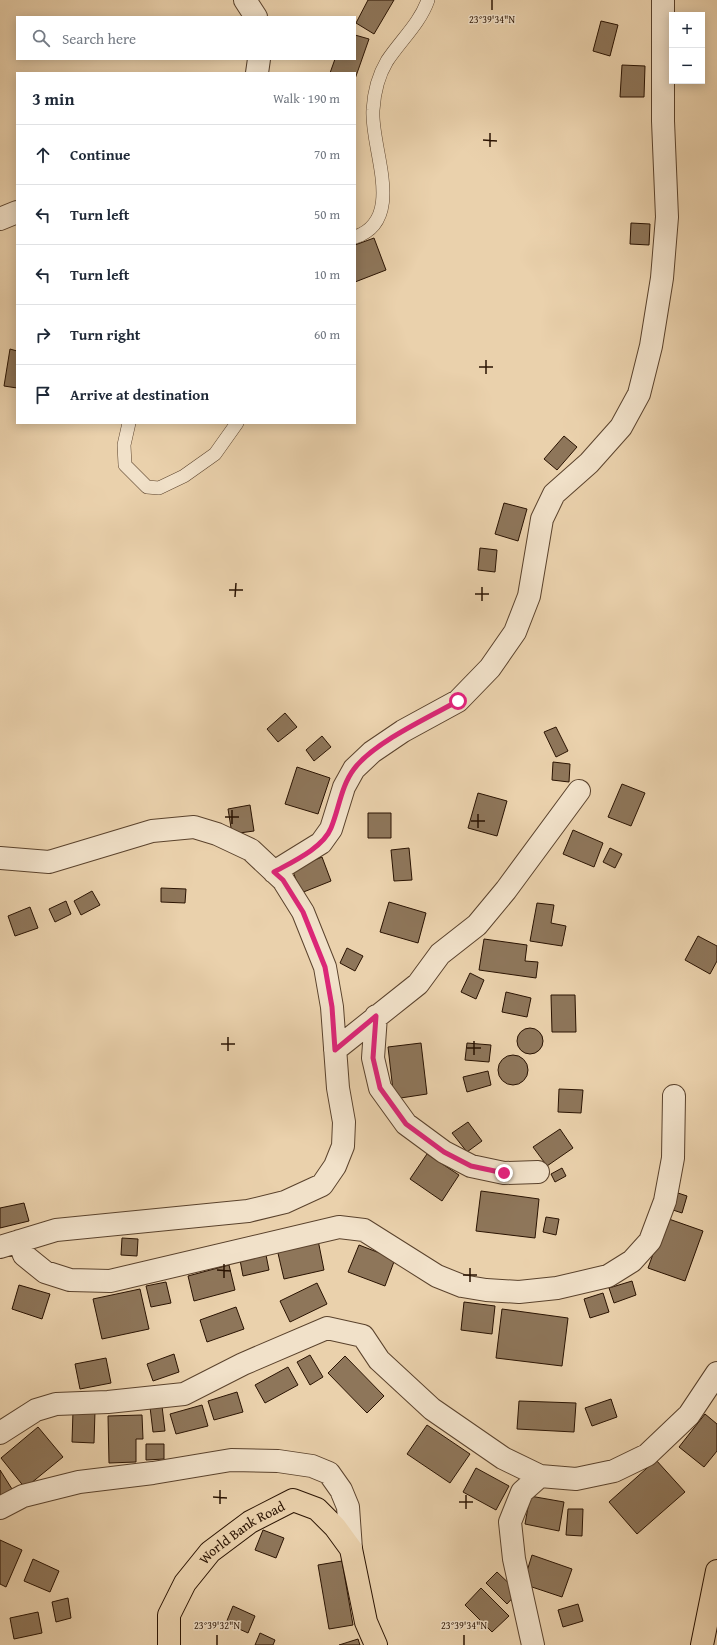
<!DOCTYPE html>
<meta charset="utf-8">
<style>
body{margin:0;font-family:"Gentium Book Plus",serif;background:#f6f6f7;color:#1f2937}
.controls{position:absolute;right:12px;top:12px;display:grid;overflow:hidden;border-radius:0px;box-shadow:0 2px 10px #0003}
.controls button{width:36px;height:36px;display:grid;place-items:center;padding:0;border:0;border-bottom:1px solid #e0e1e3;background:#fff;color:#1f2937;font:20px sans-serif}
.stop{position:absolute;width:12px;height:12px;margin:-9px;border:3px solid #db2777;border-radius:50%;background:#fff}
.stop.end{background:#db2777;border-color:#fff;box-shadow:0 1px 4px #0008}
.list{margin:0;padding:0;list-style:none}
h2{display:flex;justify-content:space-between;align-items:center;height:52px;margin:0;padding:0 16px;font-size:17px}
h2 small{font-size:13px;font-weight:400;color:#747a83}
.list li{display:grid;grid-template-columns:26px 1fr auto;gap:12px;align-items:center;box-sizing:border-box;height:60px;padding:0 16px;border-top:1px solid #e0e1e3}
.list b{display:block;font-size:15px;white-space:nowrap}
.list em{font-size:13px;font-style:normal;color:#747a83}
.icon{flex:none;width:22px;height:22px;fill:none;stroke:currentColor;stroke-width:2;stroke-linecap:round;stroke-linejoin:round}
.map{position:relative;flex:none;width:717px;height:1645px;overflow:hidden}
.search{position:absolute;background:#fff;box-shadow:0 2px 10px #0003;left:16px;top:16px;width:340px;height:44px;display:flex;align-items:center;gap:10px;box-sizing:border-box;padding:0 14px;border-radius:0px;color:#747a83;font-size:15px}
.panel{position:absolute;background:#fff;box-shadow:0 2px 10px #0003;left:16px;top:72px;width:340px;height:352px;border-radius:0px}
.map>svg:first-child{display:block}
.building{fill:#8e765a;stroke:#2a1302}
.lines{fill:none;stroke-linecap:round;stroke-linejoin:round}
.service-casing{stroke:#5a422c;stroke-width:14}
.minor-casing{stroke:#5a422c;stroke-width:24}
.primary-casing{stroke:#2a1302;stroke-width:24}
.service{stroke:#f1e1c9;stroke-width:13}
.minor{stroke:#f1e1c9;stroke-width:22}
.primary{stroke:#ead1ac;stroke-width:22}
.route{stroke:#db2777;stroke-width:5}
.ticks{fill:none;stroke:#2a1302;stroke-width:1.5}
.labels{text-anchor:middle;dominant-baseline:central;stroke-width:3;stroke-linejoin:round;paint-order:stroke}
.street-label{font-size:14px;fill:#2a1302;stroke:#f1e1c9}
.ticks-label{font-size:10px;text-anchor:middle;fill:#2a1302;stroke:#f1e1c9;stroke-width:3;stroke-linejoin:round;paint-order:stroke}
</style>
<div class="map">
<svg width="717" height="1645" viewBox="0 0 717 1645">
<rect width="100%" height="100%" fill="#ead1ac"/>
<filter id="stains"><feTurbulence type="fractalNoise" baseFrequency=".005" numOctaves="4"/><feColorMatrix values="0 0 0 0 .2 0 0 0 0 .09 0 0 0 0 .02 0 0 0 .5 -.17"/></filter>
<radialGradient id="worn" r=".72"><stop offset=".6" stop-color="#630" stop-opacity="0"/><stop offset="1" stop-color="#630" stop-opacity=".3"/></radialGradient>
<path class="building" d="M368,0H394L374,34L356,23Z
M601,21L618,25L610,56L593,51Z
M355,35L369,39L355,79V73H330L335,59H355Z
M622,65L645,66L644,97H620Z
M631,223L650,224L649,245L630,244Z
M374,238L386,270L355,282V245Z
M10,349L17,351V388L4,386Z
M564,436L577,447L557,470L544,459Z
M504,503L527,509L518,541L495,534Z
M480,548L497,550L495,572L478,570Z
M285,713L297,727L278,742L267,729Z
M556,727L568,751L556,757L544,732Z
M322,736L331,747L314,761L306,750Z
M553,762L570,764L569,782L552,780Z
M297,767L330,778L318,814L285,804Z
M622,784L645,793L631,826L608,817Z
M478,793L507,801L497,836L468,828Z
M250,805L254,831L232,834L228,809Z
M368,813H391V838H368Z
M573,830L603,843L594,867L563,854Z
M409,848L412,880L394,881L391,850Z
M610,848L622,854L615,868L603,862Z
M322,857L331,881L301,893L292,869Z
M161,888L186,889L185,903L161,902Z
M92,891L100,905L81,915L74,901Z
M66,901L71,914L55,922L49,909Z
M389,902L426,913L418,943L380,932Z
M537,903L554,905L551,923L566,926L562,946L530,941Z
M30,907L38,928L15,936L8,916Z
M698,936L717,946V961L710,974L685,960Z
M484,939L527,945L525,961L538,962L536,978L479,970Z
M347,948L363,956L355,971L340,963Z
M470,973L484,980L476,999L461,992Z
M506,992L531,998L527,1017L502,1012Z
M551,995H575L576,1032H552Z
M517 1041a13 13 0 1 1 26 0a13 13 0 1 1-26 0Z
M421,1043L427,1094L394,1099L388,1047Z
M467,1043L491,1045L489,1062L465,1060Z
M498 1070a15 15 0 1 1 30 0a15 15 0 1 1-30 0Z
M488,1071L491,1085L467,1092L463,1077Z
M559,1089L583,1090L581,1113L558,1112Z
M468,1122L482,1141L467,1152L452,1133Z
M560,1129L573,1148L547,1166L533,1147Z
M427,1154L459,1175L442,1201L410,1179Z
M562,1168L566,1176L555,1182L551,1174Z
M481,1191L539,1199L535,1238L476,1231Z
M675,1192L687,1196L682,1213L670,1209Z
M24,1203L29,1221L0,1228V1208Z
M546,1217L559,1219L556,1235L543,1232Z
M666,1218L703,1231L685,1281L648,1268Z
M122,1238L138,1239L137,1256L121,1255Z
M318,1240L324,1270L284,1279L277,1249Z
M359,1245L395,1259L385,1286L348,1272Z
M266,1255L269,1270L243,1276L240,1260Z
M229,1265L235,1290L194,1301L188,1276Z
M632,1281L636,1295L614,1303L609,1288Z
M166,1282L171,1303L151,1307L146,1286Z
M317,1283L327,1304L290,1322L280,1301Z
M19,1285L50,1294L42,1319L12,1309Z
M140,1289L149,1329L102,1339L93,1299Z
M603,1293L609,1312L590,1318L584,1299Z
M464,1302L495,1306L492,1334L461,1330Z
M236,1307L244,1329L207,1342L200,1320Z
M502,1309L568,1318L562,1366L496,1358Z
M174,1354L179,1372L153,1381L147,1364Z
M310,1355L323,1377L310,1385L297,1362Z
M345,1356L384,1396L367,1413L328,1373Z
M106,1358L111,1383L80,1389L75,1364Z
M288,1367L298,1385L265,1403L255,1385Z
M237,1392L243,1412L214,1420L208,1401Z
M611,1399L617,1417L592,1426L585,1408Z
M519,1401L576,1403L574,1432L517,1429Z
M202,1405L208,1426L176,1434L170,1414Z
M162,1406L165,1431L153,1432L150,1407Z
M73,1411H95L94,1443L72,1442Z
M705,1414L717,1424V1451L704,1467L679,1447Z
M142,1415L143,1439H136V1462L109,1463L108,1416Z
M427,1425L470,1454L450,1483L407,1454Z
M38,1427L63,1457L25,1488L1,1458Z
M146,1444H164V1459L146,1460Z
M656,1460L685,1492L637,1534L609,1502Z
M476,1468L509,1486L496,1510L463,1492Z
M0,1470L12,1489L0,1497Z
M530,1496L564,1502L559,1531L525,1524Z
M568,1509H583L582,1536L566,1535Z
M263,1530L284,1538L276,1558L255,1550Z
M0,1540L22,1550L6,1587L0,1584Z
M532,1555L572,1569L562,1597L523,1584Z
M33,1559L59,1571L50,1592L24,1581Z
M342,1561L353,1625L329,1629L318,1565Z
M497,1572L518,1592L507,1604L486,1583Z
M481,1588L509,1616L492,1632L465,1605Z
M68,1598L71,1618L56,1622L52,1602Z
M578,1604L583,1621L563,1627L558,1610Z
M233,1606L255,1616L248,1633L226,1623Z
M38,1612L42,1633L14,1639L10,1618Z
M260,1633L275,1640L273,1645H255Z
M358,1639L360,1645H339Z"/>
<g class="lines">
<defs>
<path id="service" d="M355,237C407,220 370,147 373,110C374,93 378,76 387,61C401,40 420,23 428,0
M129,423L124,445L125,465L147,487L159,488L184,476L215,454L237,423"/>
<path id="minor" d="M245,0L256,17
M257,73L259,59
M0,219L17,212
M0,858L49,862L152,831L194,827L217,834L251,850L283,880L303,912L325,967L332,1007L338,1088L344,1122L343,1146L335,1166L322,1185L285,1202L248,1211L56,1230L0,1247
M274,872L321,843L331,829L344,787L354,769L372,752L403,731L458,701L490,668L515,632L529,596L542,519L554,494L589,463L621,427L639,394L651,346L662,278L667,217L663,121V0
M376,1016L373,1058L380,1088L406,1124L444,1152L471,1166L504,1173L538,1172
M335,1050L418,984L440,954L477,925L506,890L579,791
M19,1241L24,1255L45,1272L70,1280L110,1281L339,1227L364,1230L437,1276L462,1286L486,1290L519,1292L557,1288L608,1276L632,1261L650,1241L665,1201L673,1158L674,1096
M0,1433L36,1410L56,1404L108,1402L184,1394L243,1364L327,1328L363,1336L379,1360L432,1409L503,1458L540,1476L576,1479L614,1471L647,1455L689,1415L717,1373
M0,1508L23,1496L79,1482L153,1473L231,1460L278,1461L312,1466L329,1473L341,1490L348,1507L351,1549
M533,1645L514,1559L510,1522L522,1492L540,1476"/>
<g id="primary">
<path id="s1" d="M169,1645V1615L185,1583L210,1552L250,1522L293,1500L317,1509L335,1527L351,1549L366,1622L376,1645"/>
<path d="M702,1645L717,1571"/>
</g>
</defs>
<use href="#service" class="service-casing"/>
<use href="#minor" class="minor-casing"/>
<use href="#primary" class="primary-casing"/>
<use href="#service" class="service"/>
<use href="#minor" class="minor"/>
<use href="#primary" class="primary"/>
</g>
<g class="lines">
<path class="route" d="M458,701C429,717 373,743 354,769C341,786 339,809 331,828C323,848 292,862 274,872L283,880L303,912L325,967L332,1007L335,1050L376,1016L373,1058L380,1088L406,1124L444,1152L471,1166L504,1173"/>
</g>
<path class="ticks" d="M492,10V0M483,140L497,141M490,147V133M479,367H493M486,374V360M229,590H243M475,594H489M235,597L236,583M482,601V587M225,817H239M471,821H485M232,824V810M478,828V814M221,1044H235M467,1048H481M228,1051V1037M474,1055V1041M217,1270L231,1271M463,1275H477M224,1278V1264M470,1282V1268M213,1497L227,1498M459,1502H473M220,1504V1490M466,1509V1495M217,1645V1635M464,1645V1635"/>
<g class="labels">
<g class="street-label">
<text stroke="none"><textPath href="#s1" startOffset="143">World Bank Road</textPath></text>
</g>
</g>
<g class="ticks-label">
<text x="492" y="23">23°39'34"N</text>
<text x="217" y="1629">23°39'32"N</text>
<text x="464" y="1629">23°39'34"N</text>
</g>
<rect width="100%" height="100%" filter="url(#stains)"/>
<rect width="100%" height="100%" fill="url(#worn)"/>
</svg>
<div class="controls">
<button>+</button>
<button>−</button>
</div>
<div class="stop" style="left:458px;top:701px"></div>
<div class="stop end" style="left:504px;top:1173px"></div>
<div class="search"><svg class="icon" aria-label="search" viewBox="0 0 24 24"><circle cx="10" cy="10" r="6"/><path d="M15 15l6 6"/></svg>Search here</div>
<section class="panel">
<h2>3 min<small>Walk · 190 m</small></h2>
<ul class="list">
<li><svg class="icon" aria-label="ahead" viewBox="0 0 24 24"><path d="M12 20V5M6 11l6-6 6 6"/></svg><div><b>Continue</b></div><em>70 m</em></li>
<li><svg class="icon" aria-label="left" viewBox="0 0 24 24"><path d="M17 20v-9H6M10 6l-5 5 5 5"/></svg><div><b>Turn left</b></div><em>50 m</em></li>
<li><svg class="icon" aria-label="left" viewBox="0 0 24 24"><path d="M17 20v-9H6M10 6l-5 5 5 5"/></svg><div><b>Turn left</b></div><em>10 m</em></li>
<li><svg class="icon" aria-label="right" viewBox="0 0 24 24"><path d="M7 20v-9h11M14 6l5 5-5 5"/></svg><div><b>Turn right</b></div><em>60 m</em></li>
<li><svg class="icon" aria-label="arrive" viewBox="0 0 24 24"><path d="M6 21V4h12l-3 4 3 4H6"/></svg><div><b>Arrive at destination</b></div></li>
</ul>
</section>
</div>
